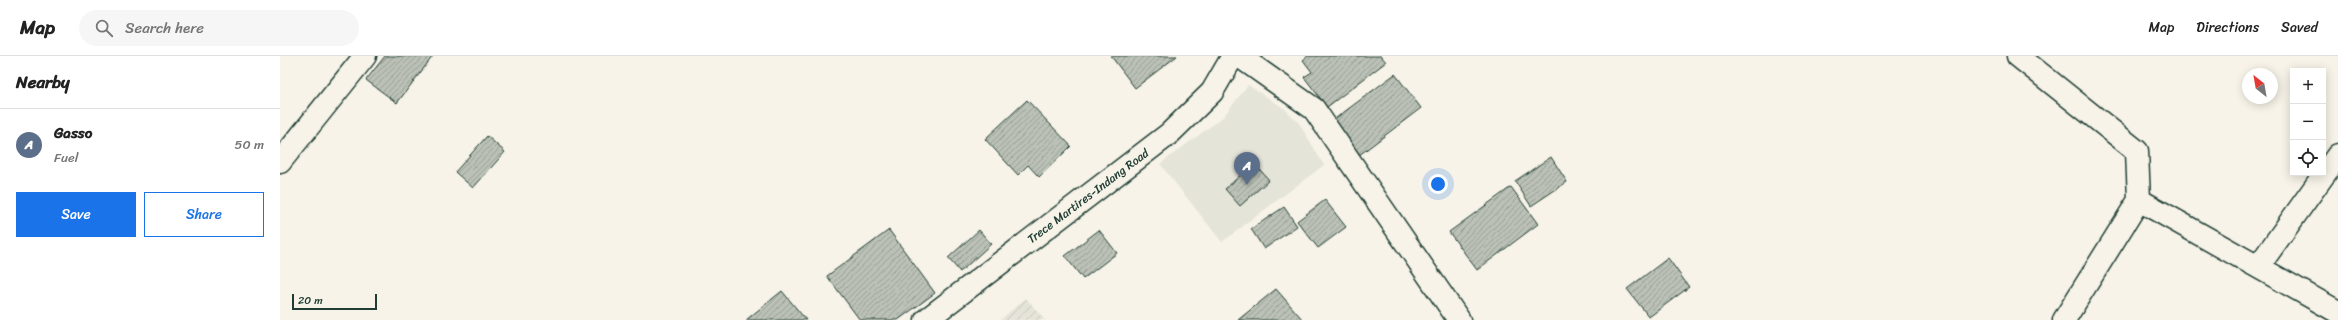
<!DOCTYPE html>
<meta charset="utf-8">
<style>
body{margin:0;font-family:Sriracha,sans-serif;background:#f6f6f6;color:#222}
.controls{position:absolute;right:12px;top:12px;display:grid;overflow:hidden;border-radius:0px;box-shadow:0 2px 10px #0003}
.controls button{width:36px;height:36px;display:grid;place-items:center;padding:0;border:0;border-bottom:1px solid #e0e0e0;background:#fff;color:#222;font:20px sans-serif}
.compass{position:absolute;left:1962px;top:12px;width:36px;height:36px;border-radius:50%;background:#fff;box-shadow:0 2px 10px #0003;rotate:329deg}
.scale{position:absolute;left:12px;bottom:10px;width:85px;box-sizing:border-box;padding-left:4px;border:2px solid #1f3d34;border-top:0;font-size:11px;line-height:14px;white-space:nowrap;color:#1f3d34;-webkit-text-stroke:3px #f7f3e8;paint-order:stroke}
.you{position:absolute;left:1158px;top:128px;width:14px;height:14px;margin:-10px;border:3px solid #fff;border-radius:50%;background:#1a73e8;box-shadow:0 0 0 6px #1a73e833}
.badge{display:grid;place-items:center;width:26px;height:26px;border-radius:50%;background:#1a73e8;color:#fff;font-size:13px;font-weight:700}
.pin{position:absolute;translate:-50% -33px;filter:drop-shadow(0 1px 2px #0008)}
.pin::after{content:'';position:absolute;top:21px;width:14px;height:12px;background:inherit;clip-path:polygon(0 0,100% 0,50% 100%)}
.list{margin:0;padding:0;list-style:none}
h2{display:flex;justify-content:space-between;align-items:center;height:52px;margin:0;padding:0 16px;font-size:17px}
h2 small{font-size:13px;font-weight:400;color:#767676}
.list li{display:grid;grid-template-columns:26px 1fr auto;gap:12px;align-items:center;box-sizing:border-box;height:72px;padding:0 16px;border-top:1px solid #e0e0e0}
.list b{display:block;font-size:15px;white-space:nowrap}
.list p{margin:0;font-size:13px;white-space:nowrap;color:#767676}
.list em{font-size:13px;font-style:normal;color:#767676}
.actions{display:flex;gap:8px;padding:12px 16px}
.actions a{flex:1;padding:9px 0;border:1px solid #1a73e8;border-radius:0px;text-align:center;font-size:14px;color:#1a73e8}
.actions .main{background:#1a73e8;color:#fff}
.icon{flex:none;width:22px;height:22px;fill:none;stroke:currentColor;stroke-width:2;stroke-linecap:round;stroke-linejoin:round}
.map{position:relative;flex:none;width:2058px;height:264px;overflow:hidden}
header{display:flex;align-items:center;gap:24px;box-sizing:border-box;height:56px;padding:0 20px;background:#fff;border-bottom:1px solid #e0e0e0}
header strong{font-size:19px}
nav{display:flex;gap:22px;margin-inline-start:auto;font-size:14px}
.search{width:280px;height:36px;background:#f6f6f6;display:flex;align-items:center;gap:10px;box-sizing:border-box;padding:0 14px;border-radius:22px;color:#767676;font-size:15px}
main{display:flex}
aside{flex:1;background:#fff}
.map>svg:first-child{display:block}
.built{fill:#e5e4d9}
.industrial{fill:url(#industrial-furrows)}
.building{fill:url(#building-hatch);stroke:#1f3d34}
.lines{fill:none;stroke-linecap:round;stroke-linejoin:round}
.street-casing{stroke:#1f3d34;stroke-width:25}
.secondary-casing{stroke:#1f3d34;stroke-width:25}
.primary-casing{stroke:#1f3d34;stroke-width:25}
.street{stroke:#f7f3e8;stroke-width:22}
.secondary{stroke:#f7f3e8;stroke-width:22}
.primary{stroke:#f7f3e8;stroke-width:22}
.labels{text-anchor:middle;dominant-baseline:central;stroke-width:3;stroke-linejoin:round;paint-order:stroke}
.street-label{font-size:12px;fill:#1f3d34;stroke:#f7f3e8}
</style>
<header>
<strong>Map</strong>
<div class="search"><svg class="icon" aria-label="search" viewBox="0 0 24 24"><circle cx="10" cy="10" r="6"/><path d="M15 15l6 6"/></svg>Search here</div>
<nav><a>Map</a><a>Directions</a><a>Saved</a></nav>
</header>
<main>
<aside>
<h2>Nearby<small></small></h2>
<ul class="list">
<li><span class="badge" style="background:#5c6f8a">A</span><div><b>Gasso</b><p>Fuel</p></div><em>50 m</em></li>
</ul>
<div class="actions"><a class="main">Save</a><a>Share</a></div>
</aside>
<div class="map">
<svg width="2058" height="264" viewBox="0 0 2058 264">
<defs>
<pattern id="industrial-furrows" width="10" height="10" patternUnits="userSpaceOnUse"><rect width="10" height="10" fill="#e5e4d9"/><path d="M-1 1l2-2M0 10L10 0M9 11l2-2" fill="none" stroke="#c4c4bb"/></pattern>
<pattern id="building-hatch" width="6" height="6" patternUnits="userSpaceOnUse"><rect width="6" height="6" fill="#bbc1b6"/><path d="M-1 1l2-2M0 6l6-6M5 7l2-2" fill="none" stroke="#979e95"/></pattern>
</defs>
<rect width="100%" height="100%" fill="#f7f3e8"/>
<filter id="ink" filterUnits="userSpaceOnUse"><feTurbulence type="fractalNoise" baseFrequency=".025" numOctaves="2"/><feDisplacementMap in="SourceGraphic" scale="8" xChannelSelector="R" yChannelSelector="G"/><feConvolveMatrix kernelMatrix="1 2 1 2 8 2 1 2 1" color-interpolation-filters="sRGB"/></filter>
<g filter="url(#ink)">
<path class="built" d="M968,29L1005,53L1019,67L1044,109L942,186L880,108L943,61Z"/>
<path class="industrial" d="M746,242L765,264H720Z"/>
<path class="building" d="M105,0H153L117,47L86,24Z
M831,0H897L855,32Z
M1028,0H1101L1106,6L1047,51L1024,21L1032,16L1023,4Z
M1115,18L1141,52L1078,100L1052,65Z
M747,44L791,90L759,121L748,109L738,119L705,83Z
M207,80L225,96L193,132L175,116Z
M1271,101L1287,126L1251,150L1235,125Z
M974,107L989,124L960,150L945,133Z
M1231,131L1258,168L1197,214L1169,176Z
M1045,144L1066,171L1038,192L1017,165Z
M1004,151L1017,170L984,193L971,173Z
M609,174L655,237L618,264H580L547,220Z
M699,174L711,188L680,216L668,202Z
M819,174L837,197L803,223L785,200Z
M1388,202L1409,231L1369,261L1347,233Z
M996,233L1023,264H958Z
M502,235L526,264H466Z"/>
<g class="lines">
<defs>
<path id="street" d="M1738,0L1857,95L1859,144L1784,264
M0,106L85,0
M1859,144L2058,256
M1978,211L2058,99"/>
<path id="secondary" d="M959,0L1034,53L1179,264"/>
<path id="primary" d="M646,264L889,78L932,36L953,0"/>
</defs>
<use href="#street" class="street-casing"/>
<use href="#secondary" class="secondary-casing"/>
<use href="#primary" class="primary-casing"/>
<use href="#street" class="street"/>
<use href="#secondary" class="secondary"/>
<use href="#primary" class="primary"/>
</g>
</g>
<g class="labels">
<g class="street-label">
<text transform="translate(808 140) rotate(-37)">Trece Martires-Indang Road</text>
</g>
</g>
</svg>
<div class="controls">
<button>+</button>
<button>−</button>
<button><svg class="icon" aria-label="locate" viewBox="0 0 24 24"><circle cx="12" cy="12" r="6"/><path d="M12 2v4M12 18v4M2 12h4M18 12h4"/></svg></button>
</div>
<svg class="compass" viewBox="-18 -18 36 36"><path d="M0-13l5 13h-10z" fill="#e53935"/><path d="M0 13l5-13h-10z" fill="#767676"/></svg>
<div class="scale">20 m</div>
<div class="you"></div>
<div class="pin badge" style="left:967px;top:129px;background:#5c6f8a">A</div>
</div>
</main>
